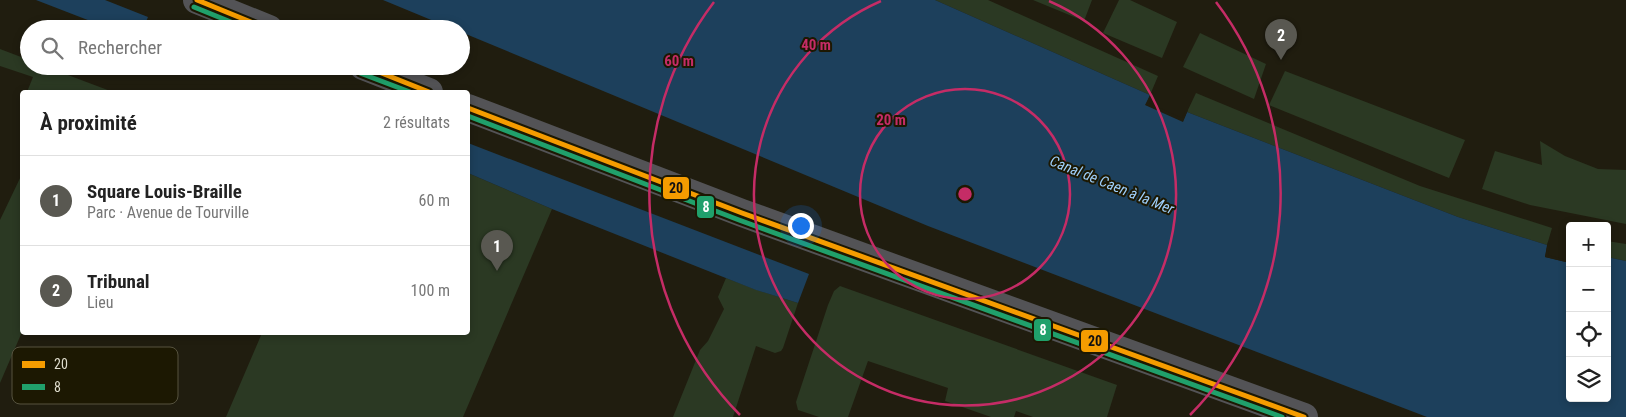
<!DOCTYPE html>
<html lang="fr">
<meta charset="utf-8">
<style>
body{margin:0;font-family:"Roboto Condensed",sans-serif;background:#f6f6f6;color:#222}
.controls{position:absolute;right:15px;bottom:15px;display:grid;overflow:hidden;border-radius:5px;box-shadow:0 2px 8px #0003}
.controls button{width:45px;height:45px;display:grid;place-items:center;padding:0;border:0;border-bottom:1px solid #e0e0e0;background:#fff;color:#222;font:25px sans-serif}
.you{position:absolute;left:800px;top:225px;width:18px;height:18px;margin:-12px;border:4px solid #fff;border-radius:50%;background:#1a73e8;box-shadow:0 0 0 8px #1a73e833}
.badge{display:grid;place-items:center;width:32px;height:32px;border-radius:50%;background:#595851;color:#fff;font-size:16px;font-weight:700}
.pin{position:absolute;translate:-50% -41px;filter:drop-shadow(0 1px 2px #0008)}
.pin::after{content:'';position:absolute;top:26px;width:18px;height:15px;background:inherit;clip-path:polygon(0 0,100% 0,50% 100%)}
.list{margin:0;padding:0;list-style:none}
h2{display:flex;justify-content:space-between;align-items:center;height:65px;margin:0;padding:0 20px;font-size:21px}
h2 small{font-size:16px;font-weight:400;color:#767676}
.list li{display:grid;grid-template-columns:32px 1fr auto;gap:15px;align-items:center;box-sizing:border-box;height:90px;padding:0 20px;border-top:1px solid #e0e0e0}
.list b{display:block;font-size:19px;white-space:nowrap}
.list p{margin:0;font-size:16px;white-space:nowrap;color:#767676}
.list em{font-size:16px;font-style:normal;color:#767676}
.icon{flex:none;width:28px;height:28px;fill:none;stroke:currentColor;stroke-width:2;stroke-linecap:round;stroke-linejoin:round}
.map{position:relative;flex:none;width:1626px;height:417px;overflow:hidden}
.search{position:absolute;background:#fff;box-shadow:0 2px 8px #0003;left:20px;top:20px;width:450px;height:55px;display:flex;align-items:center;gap:12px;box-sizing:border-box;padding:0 18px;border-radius:28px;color:#767676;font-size:19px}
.panel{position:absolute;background:#fff;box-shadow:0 2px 8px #0003;left:20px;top:90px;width:450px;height:245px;border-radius:5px}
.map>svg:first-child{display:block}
.green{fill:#2b3923}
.water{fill:#1d405c}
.pier{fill:#201d0f}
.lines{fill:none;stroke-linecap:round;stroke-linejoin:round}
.secondary{stroke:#535356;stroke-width:28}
.bus-1-casing{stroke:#1c1802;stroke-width:9}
.bus-2-casing{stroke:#1c1802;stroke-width:9}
.bus-1{stroke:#f59c00;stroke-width:5}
.bus-2{stroke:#20a06b;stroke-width:5}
.ring{fill:none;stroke:#c52c66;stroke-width:2.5}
.labels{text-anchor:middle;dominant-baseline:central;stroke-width:4;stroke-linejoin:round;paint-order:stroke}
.water-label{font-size:15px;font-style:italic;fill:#9fd0fc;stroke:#1c1802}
.key{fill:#1c1802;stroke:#56533f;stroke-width:1}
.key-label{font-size:14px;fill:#dedccd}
.centre{fill:#c52c66;stroke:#1c1802;stroke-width:2.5}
.ring-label{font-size:15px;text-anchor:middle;font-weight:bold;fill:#c52c66;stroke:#1c1802;stroke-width:4;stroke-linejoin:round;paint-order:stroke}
.line-badge{stroke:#1c1802;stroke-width:2}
.badge-label{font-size:14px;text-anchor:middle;font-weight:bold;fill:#fff}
.pale-badge-label{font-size:14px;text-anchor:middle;font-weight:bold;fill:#111}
</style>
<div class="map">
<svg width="1626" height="417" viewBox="0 0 1626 417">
<rect width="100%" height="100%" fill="#201d0f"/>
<path class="green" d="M935,0H988L1158,76L1150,95Z
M1033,0H1092L1084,21Z
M1119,0H1130L1177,22L1162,58L1103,33Z
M1200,33L1266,64L1254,99L1183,67Z
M0,49L29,60V66H44L113,92H27L33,77L0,66Z
M1285,71L1465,140L1449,178L1269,105Z
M1196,93L1420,186L1552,228L1547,245L1458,217L1187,112Z
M1540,141L1565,156L1598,169L1626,170V224L1530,205L1482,189L1495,151L1542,165Z
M468,173L552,209L463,417H226L262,333L468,332Z
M22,174V332L0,383V220Z
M1607,241L1626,244V261L1607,257Z
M726,278L757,290L798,303L783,348L781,351L775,353L756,346L733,417H673L700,350L708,341L724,309L718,297Z
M840,286L1117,385L1107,417H1033L1016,411L1014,417H991L945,401L948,388L868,361L848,417H819L798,410L796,402L828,305L834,291Z"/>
<path class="water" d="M36,0H105L148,17L143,29H111Z
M383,0H935L1150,95L1146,105L1183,121L1187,112L1458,217L1547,245L1545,257L1570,263V398H1607V257L1626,261V417H1427L928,226L461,32V29H453Z
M468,143L809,274L798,303L756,290L552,209L468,173Z"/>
<path class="pier" d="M1151,93L1152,96L1149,103L1182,118L1185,111L1188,110L1183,122L1145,105Z
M1548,242L1550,245L1548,255L1570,261V263L1545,257Z"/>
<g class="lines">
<path class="secondary" d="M197,0L269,29
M363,66L429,92
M468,108L742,213L1304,417"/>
<defs>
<path id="bus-1" d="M197,0L268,29
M364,66L429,92
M468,108L742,213L1304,417"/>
<path id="bus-2" d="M194,7L248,29
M360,73L410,92
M468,116L739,220L1282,417"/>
</defs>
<use href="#bus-1" class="bus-1-casing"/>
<use href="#bus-2" class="bus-2-casing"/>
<use href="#bus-1" class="bus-1"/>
<use href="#bus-2" class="bus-2"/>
</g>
<g class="ring">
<circle cx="965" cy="194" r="105"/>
<path d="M1049 1A211 211 0 1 1 881 1"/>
<path d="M740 415A316 316 0 0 1 714 2M1216 2A316 316 0 0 1 1190 415"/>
</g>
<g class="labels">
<g class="water-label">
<text transform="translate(1112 185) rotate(22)">Canal de Caen à la Mer</text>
</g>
</g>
<rect x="12" y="347" width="166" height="57" rx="8" class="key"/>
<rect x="22" y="361" width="23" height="7" fill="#f59c00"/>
<rect x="22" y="384" width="23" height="6" fill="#20a06b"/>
<g class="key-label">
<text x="54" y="369">20</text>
<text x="54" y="392">8</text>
</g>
<circle cx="965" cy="194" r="8" class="centre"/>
<g class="ring-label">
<text x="816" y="50">40 m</text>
<text x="679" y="66">60 m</text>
<text x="891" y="125">20 m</text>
</g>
<g class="line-badge">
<rect x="662" y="176" width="28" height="24" rx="5" fill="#f59c00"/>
<rect x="696" y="195" width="19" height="24" rx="5" fill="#20a06b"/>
<rect x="1033" y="318" width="19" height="24" rx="5" fill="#20a06b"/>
<rect x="1080" y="329" width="29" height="24" rx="5" fill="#f59c00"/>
</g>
<g class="badge-label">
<text x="706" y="212">8</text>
<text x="1043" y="335">8</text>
</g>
<g class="pale-badge-label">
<text x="676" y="193">20</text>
<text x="1095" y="346">20</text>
</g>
</svg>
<div class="controls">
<button>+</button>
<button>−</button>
<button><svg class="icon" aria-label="locate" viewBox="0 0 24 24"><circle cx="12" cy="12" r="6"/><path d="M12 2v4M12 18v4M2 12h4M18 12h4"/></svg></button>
<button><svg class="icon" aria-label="layers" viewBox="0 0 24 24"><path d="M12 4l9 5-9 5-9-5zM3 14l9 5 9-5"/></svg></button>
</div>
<div class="you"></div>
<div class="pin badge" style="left:497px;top:271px">1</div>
<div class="pin badge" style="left:1281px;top:60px">2</div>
<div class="search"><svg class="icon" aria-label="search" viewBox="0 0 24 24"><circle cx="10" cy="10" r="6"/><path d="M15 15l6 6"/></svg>Rechercher</div>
<section class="panel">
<h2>À proximité<small>2 résultats</small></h2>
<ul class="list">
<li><span class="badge">1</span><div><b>Square Louis-Braille</b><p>Parc · Avenue de Tourville</p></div><em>60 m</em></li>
<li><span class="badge">2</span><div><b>Tribunal</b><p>Lieu</p></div><em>100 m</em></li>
</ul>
</section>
</div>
